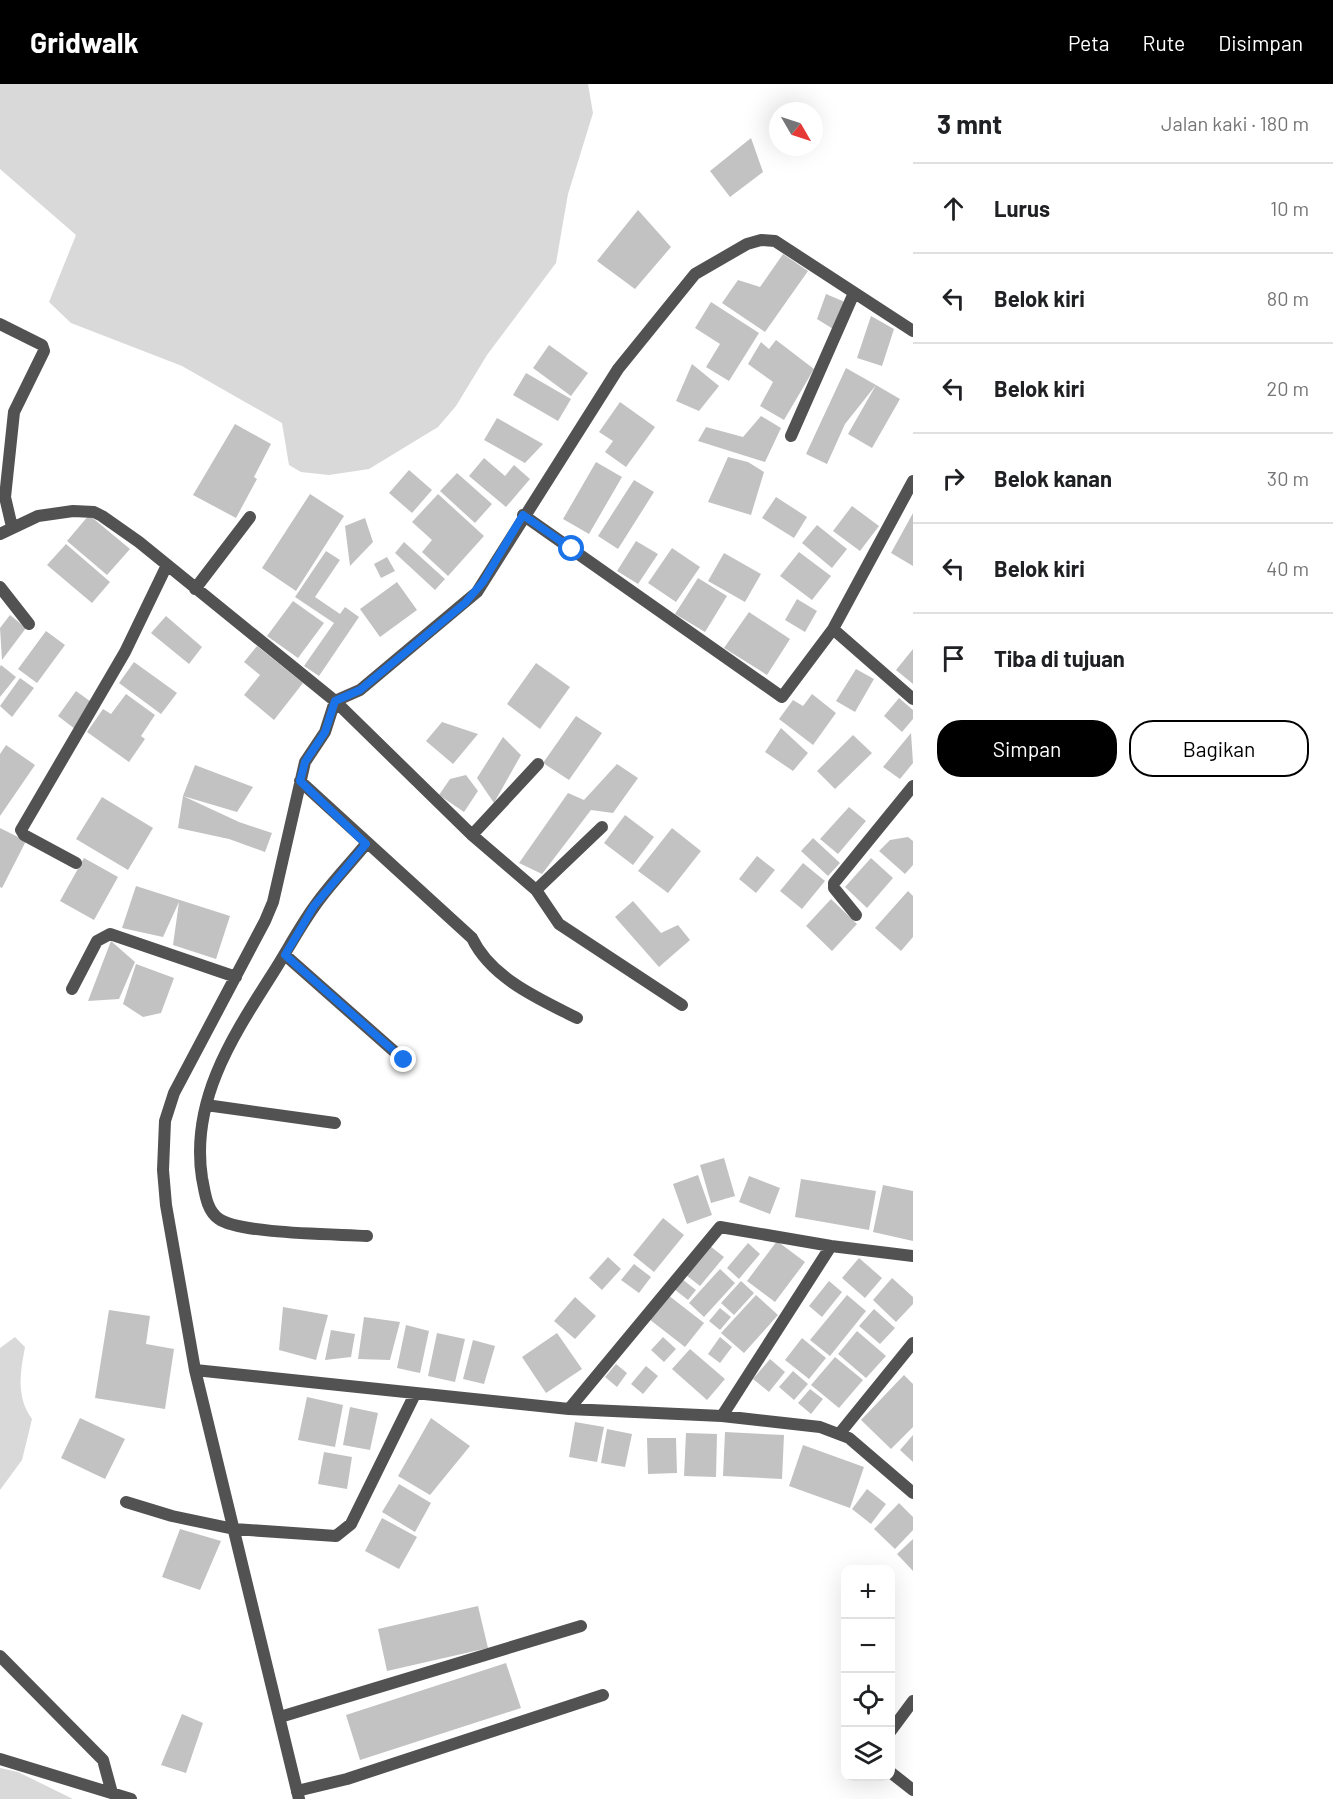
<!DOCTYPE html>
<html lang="id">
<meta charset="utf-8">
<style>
body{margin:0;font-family:Barlow,sans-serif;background:#f6f6f6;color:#202124}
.controls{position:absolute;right:18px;bottom:18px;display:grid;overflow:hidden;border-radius:12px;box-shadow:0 6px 24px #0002}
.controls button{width:54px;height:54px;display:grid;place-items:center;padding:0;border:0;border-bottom:2px solid #e0e0e0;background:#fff;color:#202124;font:30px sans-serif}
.compass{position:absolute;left:769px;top:18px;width:54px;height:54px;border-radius:50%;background:#fff;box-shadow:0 6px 24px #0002;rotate:129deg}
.stop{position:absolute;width:18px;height:18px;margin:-14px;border:4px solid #1a73e8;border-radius:50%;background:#fff}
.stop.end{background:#1a73e8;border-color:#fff;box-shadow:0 2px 6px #0008}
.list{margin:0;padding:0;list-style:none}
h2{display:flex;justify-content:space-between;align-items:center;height:78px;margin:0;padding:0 24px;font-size:26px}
h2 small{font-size:20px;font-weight:400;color:#757577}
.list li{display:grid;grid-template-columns:39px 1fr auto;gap:18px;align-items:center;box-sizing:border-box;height:90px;padding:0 24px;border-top:2px solid #e0e0e0}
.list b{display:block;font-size:22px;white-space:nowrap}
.list em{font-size:20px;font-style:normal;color:#757577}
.actions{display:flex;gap:12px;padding:18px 24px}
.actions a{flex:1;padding:14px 0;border:2px solid #000;border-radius:24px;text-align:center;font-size:21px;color:#000}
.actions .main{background:#000;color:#fff}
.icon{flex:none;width:33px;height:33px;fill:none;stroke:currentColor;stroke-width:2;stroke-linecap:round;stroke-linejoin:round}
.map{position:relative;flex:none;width:913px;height:1715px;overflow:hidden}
header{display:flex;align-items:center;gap:36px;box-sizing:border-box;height:84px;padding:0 30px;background:#000;color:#fff}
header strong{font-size:28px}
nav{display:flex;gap:33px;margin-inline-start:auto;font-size:21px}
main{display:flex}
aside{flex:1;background:#fff}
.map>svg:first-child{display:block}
.green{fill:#d9d9d9}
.building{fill:#c2c2c2}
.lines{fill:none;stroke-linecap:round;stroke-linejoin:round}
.service{stroke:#525252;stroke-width:12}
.minor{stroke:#525252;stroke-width:12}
.route{stroke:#1a73e8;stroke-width:8}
</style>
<header>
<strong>Gridwalk</strong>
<nav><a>Peta</a><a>Rute</a><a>Disimpan</a></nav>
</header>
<main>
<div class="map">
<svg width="913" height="1715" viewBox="0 0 913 1715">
<rect width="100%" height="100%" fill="#fff"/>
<path class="green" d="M0,0H588L593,29L568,110L556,179L487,271L456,322L438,343L369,385L329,391L301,388L289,381L282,339L182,282L71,239L49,218L76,151L0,85Z
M15,1253L25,1263C20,1289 16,1313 32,1335L22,1376L0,1406V1264Z
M0,1684L18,1688L73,1715H0Z"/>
<path class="building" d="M751,54L763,88L730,113L710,87Z
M638,126L671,163L635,205L597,177Z
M783,170L808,187L765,248L722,219L738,196L760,203Z
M826,210L845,218L833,245L817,235Z
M711,218L759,249L729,297L706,283L720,260L695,244Z
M871,232L894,245L882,282L857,274Z
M776,256L814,285L784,336L760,322L773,298L748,280L761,258L769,265Z
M549,261L588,289L571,312L533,284Z
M692,280L719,302L699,327L676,317Z
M846,284L876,301L845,340L827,380L806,370Z
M526,289L571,315L558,337L513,311Z
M876,301L900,315L872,364L848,350Z
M620,318L655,343L626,383L605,368L613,357L599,348Z
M761,332L781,344L765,378L698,357L706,343L743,353Z
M497,334L543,360L525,379L484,356Z
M235,340L271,360L254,393L257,395L236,434L193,411Z
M728,373L748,378L764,388L751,431L708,418Z
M484,374L505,392L514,381L530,395L506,423L469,392Z
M596,378L622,393L589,450L563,435Z
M409,386L432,406L412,429L389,409Z
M457,389L492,420L475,439L440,407Z
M634,396L654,408L618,465L598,452Z
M310,410L344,432L296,507L262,484Z
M438,410L484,452L448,492L422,468L432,456L412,438Z
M776,413L807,433L794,454L762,434Z
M852,422L879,442L860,467L833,447Z
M913,429V482L891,469Z
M89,431L130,465L107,491L67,457Z
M365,434L373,458L350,482L345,442Z
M817,441L847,465L832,484L802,459Z
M636,457L658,470L638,500L617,487Z
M404,458L445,495L435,506L395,469Z
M66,460L110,498L92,519L47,481Z
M672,464L700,483L676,518L648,499Z
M326,467L340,476L315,513L340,530L345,523L359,533L319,592L304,582L334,539L295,513Z
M799,468L831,492L812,516L780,492Z
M724,469L761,490L745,518L708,497Z
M387,473L395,487L381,494L374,480Z
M698,494L727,512L705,548L675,530Z
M397,498L417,526L380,553L360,525Z
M797,515L817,527L805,548L785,536Z
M293,517L324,539L298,574L267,552Z
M749,528L790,555L767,591L724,564Z
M10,531L26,544L2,576L0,544Z
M166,532L202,563L189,580L151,549Z
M46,547L65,561L37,599L18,585Z
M257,562L303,599L274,636L244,611L260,591L244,578Z
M913,565V600L896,586Z
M134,578L177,609L161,630L119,599Z
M536,579L570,603L540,645L507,620Z
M1,581L16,593L0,613V583Z
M856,585L874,595L855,628L836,617Z
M20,594L34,604L12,633L0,622Z
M76,607L94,620L75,645L58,632Z
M126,610L155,631L141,652L145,655L129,678L87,648L103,625L111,630Z
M812,610L836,629L813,661L779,635L793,616L803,622Z
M899,614L913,626V635L902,648L884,632Z
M576,632L602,649L569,696L543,679Z
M442,638L478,650L453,680L426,657Z
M781,644L808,669L793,687L765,668Z
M911,649L913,679L900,695L883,683Z
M853,651L872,669L835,705L817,687Z
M503,653L521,671L494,719L477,694Z
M6,661L35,681L0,732V670Z
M617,680L638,694L613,729L591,726L542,790L519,779L568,709L584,716Z
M195,681L253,703L237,728L183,712Z
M466,691L478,707L464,728L439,711L450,695Z
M183,712L239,738L272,749L265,768L229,755L178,744Z
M102,713L153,744L128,786L76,755Z
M849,723L866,737L838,770L820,755Z
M625,731L654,753L633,781L604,759Z
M0,744L26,757L2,804L0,803Z
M672,744L701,767L668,809L638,787Z
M908,753L913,757V781L905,790L879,767L890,756Z
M813,754L840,779L828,792L801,767Z
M757,772L775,786L756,809L739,795Z
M84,774L118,793L94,836L60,817Z
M871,774L893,794L867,824L845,803Z
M803,779L825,797L802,825L780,807Z
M136,802L230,832L216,875L173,861L179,818L163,853L122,844Z
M908,807L913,812V853L901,867L875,844Z
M831,815L857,840L832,867L806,842Z
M633,817L661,849L678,841L690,856L659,883L615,833Z
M111,857L135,878L119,915L88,917Z
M136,880L174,894L161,929L143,933L123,920Z
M724,1074L735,1112L711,1119L700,1081Z
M698,1091L712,1131L687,1140L673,1100Z
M749,1092L780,1104L770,1130L739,1118Z
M801,1095L876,1107L869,1146L795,1133Z
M883,1101L913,1107V1157L873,1148Z
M663,1134L684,1151L654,1188L633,1171Z
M777,1157L805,1178L775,1218L747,1197Z
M748,1159L760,1170L739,1195L727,1184Z
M710,1162L724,1173L700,1202L686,1191Z
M608,1173L621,1185L602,1206L589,1194Z
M859,1174L882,1194L865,1214L842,1194Z
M634,1180L651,1193L639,1209L621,1196Z
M720,1185L735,1199L704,1233L689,1219Z
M892,1194L913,1213V1220L896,1238L873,1216Z
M682,1195L696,1206L688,1216L674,1205Z
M741,1197L754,1209L734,1231L721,1219Z
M829,1197L842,1208L822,1233L809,1222Z
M668,1211L704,1239L685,1263L649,1235Z
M756,1211L778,1231L744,1269L721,1249Z
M847,1211L866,1227L830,1272L810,1256Z
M575,1213L596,1232L575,1255L554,1237Z
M283,1223L328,1231L316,1276L279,1266Z
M720,1224L731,1233L720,1246L709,1237Z
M874,1225L895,1244L880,1260L859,1242Z
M109,1226L150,1232L146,1260L174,1265L165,1325L95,1314Z
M364,1233L400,1238L390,1276L358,1275Z
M406,1241L429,1247L420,1289L397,1284Z
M331,1246L355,1250L351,1273L325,1276Z
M857,1247L886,1272L866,1294L838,1270Z
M437,1249L465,1255L455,1298L428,1292Z
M557,1249L582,1285L546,1309L522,1273Z
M663,1253L676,1265L664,1278L651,1266Z
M720,1253L732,1263L720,1279L708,1270Z
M802,1254L826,1274L809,1295L785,1276Z
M473,1256L495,1262L484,1300L463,1295Z
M690,1265L725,1295L707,1316L672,1285Z
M835,1273L863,1296L839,1324L811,1301Z
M770,1275L785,1288L769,1308L753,1295Z
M616,1280L627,1289L617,1303L605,1293Z
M646,1282L658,1292L643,1310L631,1300Z
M793,1287L808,1300L794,1316L779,1303Z
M904,1291L913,1300V1343L891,1365L861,1336Z
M810,1305L823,1315L811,1330L798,1319Z
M307,1313L343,1321L335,1363L298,1356Z
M350,1323L378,1329L370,1366L343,1361Z
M80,1334L125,1355L105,1395L61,1374Z
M431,1334L470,1362L430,1411L398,1392Z
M575,1338L604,1343L597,1378L569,1373Z
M607,1345L632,1350L625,1383L601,1379Z
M725,1348L784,1351L782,1395L723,1392Z
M686,1349L717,1350L716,1393L684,1392Z
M913,1351V1378L900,1366Z
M647,1354H676L677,1389L648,1390Z
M803,1361L864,1383L850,1424L789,1402Z
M324,1368L352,1373L347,1405L318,1400Z
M399,1400L431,1419L415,1448L382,1428Z
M867,1405L886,1420L871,1440L852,1425Z
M899,1419L913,1433V1446L895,1465L874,1445Z
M382,1434L417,1453L399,1485L365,1467Z
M180,1445L221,1457L200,1506L162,1493Z
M913,1455V1487L897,1470Z
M478,1522L488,1564L387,1587L378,1545Z
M506,1579L521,1624L360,1676L346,1631Z
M182,1630L203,1639L186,1689L161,1681Z"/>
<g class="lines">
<path class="service" d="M280,1633L581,1542
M297,1707L347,1695L603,1611"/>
<path class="minor" d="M0,240L42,261L44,267L14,328L5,413L12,443
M791,352L854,209
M523,431L782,613L833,545L913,397
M0,450L38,432L73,427L94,428L102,432L139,458L335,617L472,751L536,806L559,840L682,921
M0,503L29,540
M195,505L250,433
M833,545L913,615
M300,697L472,854C491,894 539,915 577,934
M472,751L538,680
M366,760C349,781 329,801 314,823C299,844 287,867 273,889C233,952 190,1016 202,1094C205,1108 206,1126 219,1135C240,1150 337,1150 367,1152
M76,779L24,751L21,746L125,568L167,481
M536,806L602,743
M856,831L834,804V799L913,702
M285,871L404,976
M72,905L97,857L110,850L236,893
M206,1021L335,1039
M195,1286L569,1325L720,1143L831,1162L913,1172
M569,1325L722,1332L820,1343L849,1354L913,1409
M722,1332L831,1162
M840,1349L913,1259
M126,1418L172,1432L234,1445L336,1452L351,1440L415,1310
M0,1572L103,1676L112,1709
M890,1648L913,1617
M0,1675L131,1715
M890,1688L913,1706
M299,1715L195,1286L166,1121L163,1086L165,1037L174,1009L265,837L273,818L305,678L325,648L335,617L360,606L477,508L618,285L695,190L747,160L761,156L775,157L913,247"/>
</g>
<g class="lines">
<path class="route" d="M404,976L285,871L314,822L366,760L300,697L305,678L325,648L335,617L360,606L465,519L483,498L523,431L572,465"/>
</g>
</svg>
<div class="controls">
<button>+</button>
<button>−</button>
<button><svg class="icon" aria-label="locate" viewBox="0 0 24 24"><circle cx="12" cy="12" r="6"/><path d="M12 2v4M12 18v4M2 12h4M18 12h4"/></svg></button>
<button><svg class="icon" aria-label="layers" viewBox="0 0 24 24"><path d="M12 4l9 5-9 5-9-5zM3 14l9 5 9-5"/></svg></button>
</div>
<svg class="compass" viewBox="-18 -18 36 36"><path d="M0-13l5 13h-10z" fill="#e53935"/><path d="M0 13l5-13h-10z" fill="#757577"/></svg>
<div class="stop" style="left:572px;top:465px"></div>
<div class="stop end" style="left:404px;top:976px"></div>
</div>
<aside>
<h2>3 mnt<small>Jalan kaki · 180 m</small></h2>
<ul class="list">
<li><svg class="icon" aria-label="ahead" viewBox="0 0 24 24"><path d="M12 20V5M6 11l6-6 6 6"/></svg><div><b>Lurus</b></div><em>10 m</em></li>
<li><svg class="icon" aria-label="left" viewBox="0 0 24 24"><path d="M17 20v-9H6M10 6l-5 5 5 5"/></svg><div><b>Belok kiri</b></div><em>80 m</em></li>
<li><svg class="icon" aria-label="left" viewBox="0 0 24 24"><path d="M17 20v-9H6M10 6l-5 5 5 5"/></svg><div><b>Belok kiri</b></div><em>20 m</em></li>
<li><svg class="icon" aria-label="right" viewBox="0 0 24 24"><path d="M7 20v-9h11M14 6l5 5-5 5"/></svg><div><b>Belok kanan</b></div><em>30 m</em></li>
<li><svg class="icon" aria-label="left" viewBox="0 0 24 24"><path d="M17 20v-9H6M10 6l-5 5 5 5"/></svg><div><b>Belok kiri</b></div><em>40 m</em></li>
<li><svg class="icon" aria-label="arrive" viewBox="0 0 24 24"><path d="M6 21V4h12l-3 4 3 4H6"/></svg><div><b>Tiba di tujuan</b></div></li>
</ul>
<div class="actions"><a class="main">Simpan</a><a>Bagikan</a></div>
</aside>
</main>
